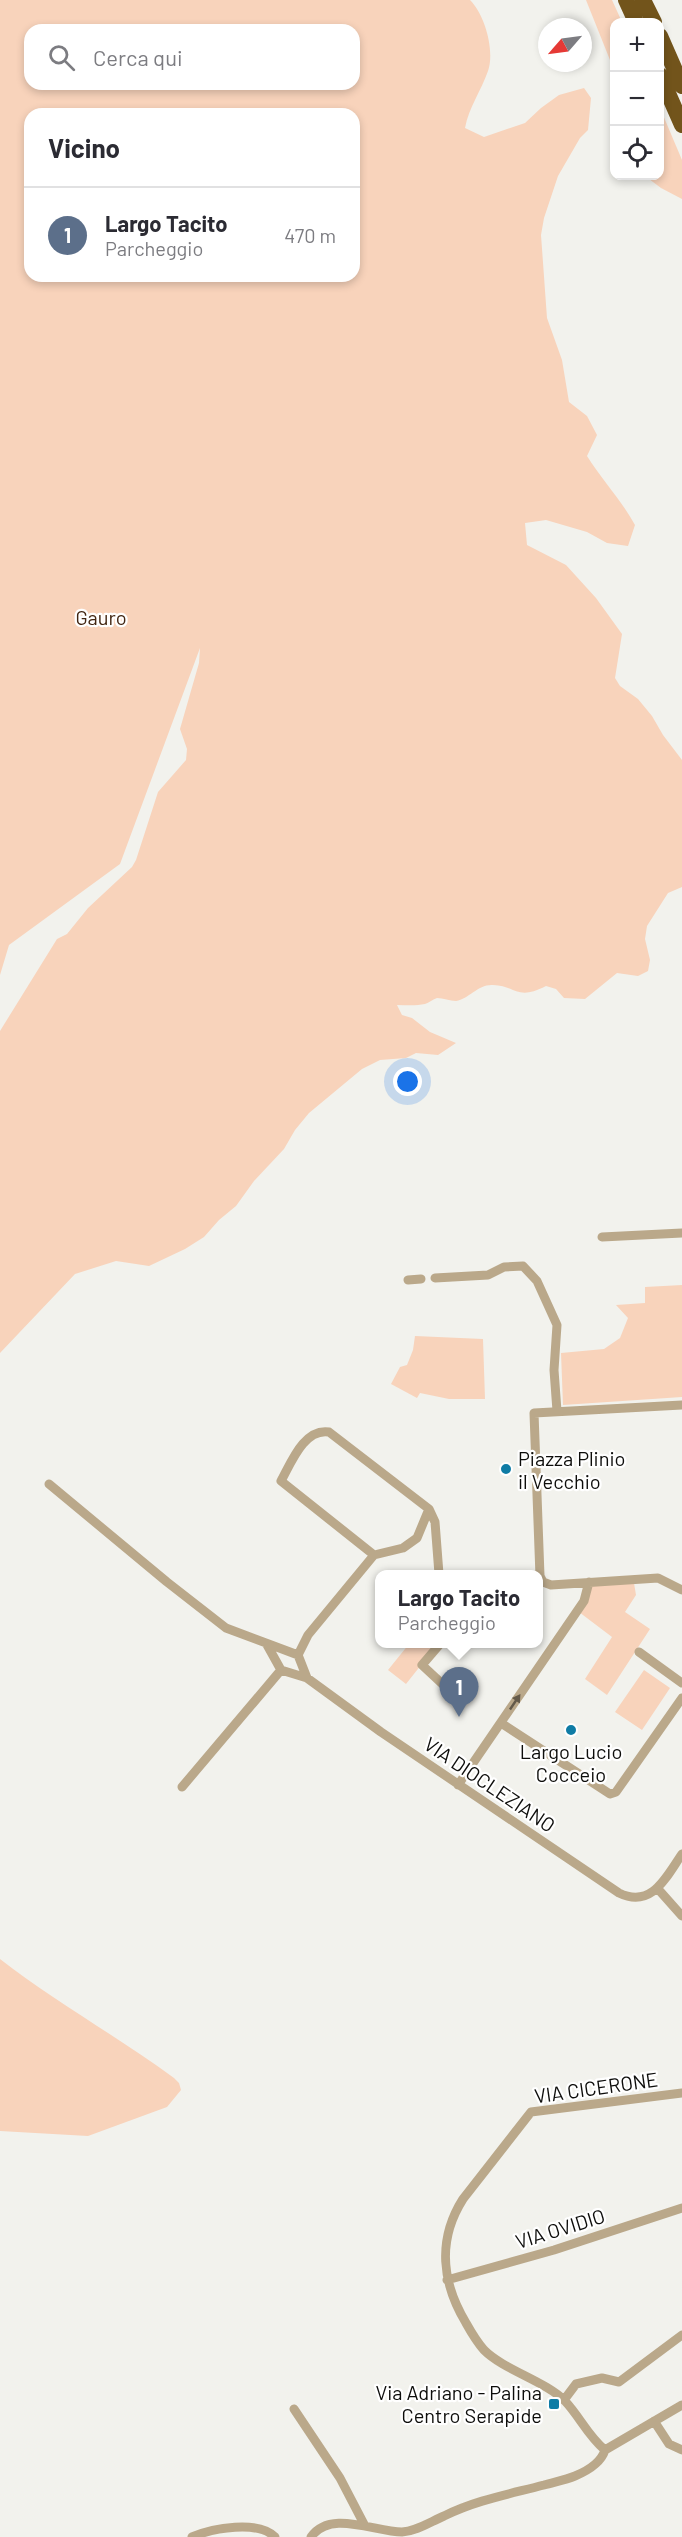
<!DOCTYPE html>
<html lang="it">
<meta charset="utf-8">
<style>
body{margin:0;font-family:Barlow,sans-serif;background:#f7f7f7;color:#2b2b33}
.controls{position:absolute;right:18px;top:18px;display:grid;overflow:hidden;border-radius:12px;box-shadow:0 3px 9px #0003}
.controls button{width:54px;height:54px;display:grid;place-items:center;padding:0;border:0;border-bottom:2px solid #e1e1e2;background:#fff;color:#2b2b33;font:30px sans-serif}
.compass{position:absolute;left:538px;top:18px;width:54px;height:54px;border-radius:50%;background:#fff;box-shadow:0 3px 9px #0003;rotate:242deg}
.you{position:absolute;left:408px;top:1082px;width:21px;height:21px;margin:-15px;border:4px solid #fff;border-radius:50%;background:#1a73e8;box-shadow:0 0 0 9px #1a73e833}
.badge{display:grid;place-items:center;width:39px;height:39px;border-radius:50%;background:#b45309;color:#fff;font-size:20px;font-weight:700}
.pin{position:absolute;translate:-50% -50px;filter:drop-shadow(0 2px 3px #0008)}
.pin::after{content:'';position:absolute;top:32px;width:21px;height:18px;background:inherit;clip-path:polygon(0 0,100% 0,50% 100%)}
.popup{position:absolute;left:375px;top:1570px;width:168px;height:78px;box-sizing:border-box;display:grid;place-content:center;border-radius:12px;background:#fff;filter:drop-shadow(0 2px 4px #0005);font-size:20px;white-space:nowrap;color:#7c7c81}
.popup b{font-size:22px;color:#2b2b33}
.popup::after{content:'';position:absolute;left:50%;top:100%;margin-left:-12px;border:12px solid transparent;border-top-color:#fff}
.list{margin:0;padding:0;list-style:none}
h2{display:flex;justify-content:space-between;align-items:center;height:78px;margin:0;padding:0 24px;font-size:26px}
h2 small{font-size:20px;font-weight:400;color:#7c7c81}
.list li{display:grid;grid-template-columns:39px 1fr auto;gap:18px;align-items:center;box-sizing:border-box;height:96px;padding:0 24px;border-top:2px solid #e1e1e2}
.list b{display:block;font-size:22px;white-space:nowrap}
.list p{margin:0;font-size:20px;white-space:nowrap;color:#7c7c81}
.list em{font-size:20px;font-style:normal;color:#7c7c81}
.icon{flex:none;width:33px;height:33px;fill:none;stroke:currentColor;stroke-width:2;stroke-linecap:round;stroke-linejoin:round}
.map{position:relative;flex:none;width:682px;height:2537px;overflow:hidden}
.search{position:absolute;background:#fff;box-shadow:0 3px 9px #0003;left:24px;top:24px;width:336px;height:66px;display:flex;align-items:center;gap:15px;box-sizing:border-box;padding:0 21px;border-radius:18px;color:#7c7c81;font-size:22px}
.panel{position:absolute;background:#fff;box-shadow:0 3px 9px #0003;left:24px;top:108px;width:336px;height:174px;border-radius:18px}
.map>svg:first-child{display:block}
.green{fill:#f8d3bb;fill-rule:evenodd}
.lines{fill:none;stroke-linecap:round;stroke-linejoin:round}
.minor{stroke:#baa88a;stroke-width:9}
.motorway{stroke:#72541b;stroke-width:16}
.oneway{fill:#645a4a}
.poi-dot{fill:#0f7ca5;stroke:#fff;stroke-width:2}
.labels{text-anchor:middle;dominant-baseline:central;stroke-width:4.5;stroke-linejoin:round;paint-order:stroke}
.park-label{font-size:20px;fill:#412511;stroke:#fff}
.poi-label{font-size:20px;fill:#0d0d0b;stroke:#fff;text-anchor:start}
.street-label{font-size:20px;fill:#0d0d0b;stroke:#fff}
</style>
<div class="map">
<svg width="682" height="2537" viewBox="0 0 682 2537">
<rect width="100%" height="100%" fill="#f2f2ed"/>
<path class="green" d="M0,0H470C485,15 495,51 488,71C481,91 469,107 465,128L484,137L525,123L541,108L559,95L584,88L591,98L588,130L580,138L558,176L544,218L541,235L547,318L562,360L569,402L587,416L597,435L587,456C602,480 622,501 635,525L628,546L607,543L587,532L546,520L525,523L527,545L566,565L596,598L622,634L615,678L620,686L638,699L652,716L663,735L682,760V887L668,893L647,926L645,939L650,960L648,971L638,976L617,973L585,999L564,998L556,989L546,986C517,1001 517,986 493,985C478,984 469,999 456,1001C450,1001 443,998 437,998C433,999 429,1003 425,1004C416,1006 406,1005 397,1005L402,1015L412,1018L430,1032L456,1043L438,1055L416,1053L406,1058L380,1060L362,1069L309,1113L295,1130L284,1149L254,1181L236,1206L219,1220L204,1237L185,1249L149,1266L116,1261L75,1274L0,1353V1031L57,939L67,934L88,908L132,867L136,860L158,792L186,760L187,749L180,729L199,663L200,648L120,864L9,945L0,975ZM30,30H354V84H30ZM30,114H354V276H30Z
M586,0H612L622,22H614V70Z
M660,108L682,160V199L661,188L645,176H660Z
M682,1285V1397L563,1405L561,1353L604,1349L620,1338L628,1318L616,1305L645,1303V1287Z
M415,1336L483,1339L485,1399H449L420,1393L417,1398L391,1384L400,1367L407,1365L413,1350Z
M634,1583L636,1595L625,1612L650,1629L607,1695L585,1679L612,1637L579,1612L591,1586Z
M409,1644H424L433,1650L406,1684L388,1670Z
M644,1670L670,1688L642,1730L615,1712Z
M0,1959C55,2002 117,2036 174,2078L179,2083L181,2090L167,2107L88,2136L0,2131Z"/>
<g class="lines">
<path class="minor" d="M602,1237L682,1233
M435,1278L488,1275L504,1267L523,1266L537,1281L557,1325L554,1370L557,1411
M408,1280L421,1279
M682,1405L534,1413L540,1576L543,1582L551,1585L658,1578L682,1590
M49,1484L167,1582L226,1628L298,1655
M429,1509L435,1522L439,1574
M266,1643L281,1670L307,1678L381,1732L619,1893C652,1909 666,1877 682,1854
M440,1644L422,1665L451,1692
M639,1652L682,1683
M298,1655L308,1635L374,1555L403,1548L417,1538L429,1509L329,1432C304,1428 291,1463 281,1481L374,1555
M298,1655L307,1678
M501,1723L610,1794L616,1792L682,1698
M458,1785L584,1601L589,1582
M182,1787L281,1670
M658,1889L682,1916
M447,2280L554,2250L682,2208
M564,2400L576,2384L602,2378L619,2382L682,2335
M294,2409L340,2478L365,2526
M654,2421L669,2444L682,2450
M605,2450C588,2436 580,2417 565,2401C545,2381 504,2370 484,2350C477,2342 471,2332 466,2323C442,2283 437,2240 463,2199L531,2112L682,2093
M605,2450L682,2405
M192,2537C213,2528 258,2520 275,2537
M311,2537C330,2509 375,2532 402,2532C417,2531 430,2522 444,2516C476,2500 510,2494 544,2485C554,2482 565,2480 575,2476C587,2471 601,2463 605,2450"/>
<path class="motorway" d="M626,0L636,22
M643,0L654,22
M660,36L682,86
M660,75L682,125"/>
</g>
<defs><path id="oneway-solid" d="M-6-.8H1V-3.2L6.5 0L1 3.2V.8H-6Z" transform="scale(1.5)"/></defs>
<use class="oneway" href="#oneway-solid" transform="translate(515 1702) rotate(-56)"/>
<g class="poi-dot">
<circle cx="506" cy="1469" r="6"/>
<circle cx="571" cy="1730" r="6"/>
<rect x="548" y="2398" width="12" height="12" rx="3"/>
</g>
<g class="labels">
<g class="park-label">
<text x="101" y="617">Gauro</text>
</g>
<g class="poi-label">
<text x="518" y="1458">Piazza Plinio<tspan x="518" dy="23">il Vecchio</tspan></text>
<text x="571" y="1751" text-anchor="middle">Largo Lucio<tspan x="571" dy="23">Cocceio</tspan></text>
<text x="542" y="2392" text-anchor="end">Via Adriano - Palina<tspan x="542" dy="23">Centro Serapide</tspan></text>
</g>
<g class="street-label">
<text transform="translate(490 1784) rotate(34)">VIA DIOCLEZIANO</text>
<text transform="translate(596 2087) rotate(-8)">VIA CICERONE</text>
<text transform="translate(560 2228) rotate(-17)">VIA OVIDIO</text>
</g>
</g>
</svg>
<div class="controls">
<button>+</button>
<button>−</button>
<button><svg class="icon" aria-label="locate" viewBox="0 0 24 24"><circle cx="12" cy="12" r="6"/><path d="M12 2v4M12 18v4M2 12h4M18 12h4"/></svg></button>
</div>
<svg class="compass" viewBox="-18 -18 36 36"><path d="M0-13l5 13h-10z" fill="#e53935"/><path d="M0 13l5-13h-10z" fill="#7c7c81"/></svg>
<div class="you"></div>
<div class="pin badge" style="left:459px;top:1717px;background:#5c6f8a">1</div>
<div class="popup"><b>Largo Tacito</b>Parcheggio</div>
<div class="search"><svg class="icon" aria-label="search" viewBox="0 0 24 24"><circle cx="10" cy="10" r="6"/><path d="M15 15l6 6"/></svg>Cerca qui</div>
<section class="panel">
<h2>Vicino<small></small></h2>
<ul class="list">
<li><span class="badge" style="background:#5c6f8a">1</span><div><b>Largo Tacito</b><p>Parcheggio</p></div><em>470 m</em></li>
</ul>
</section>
</div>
